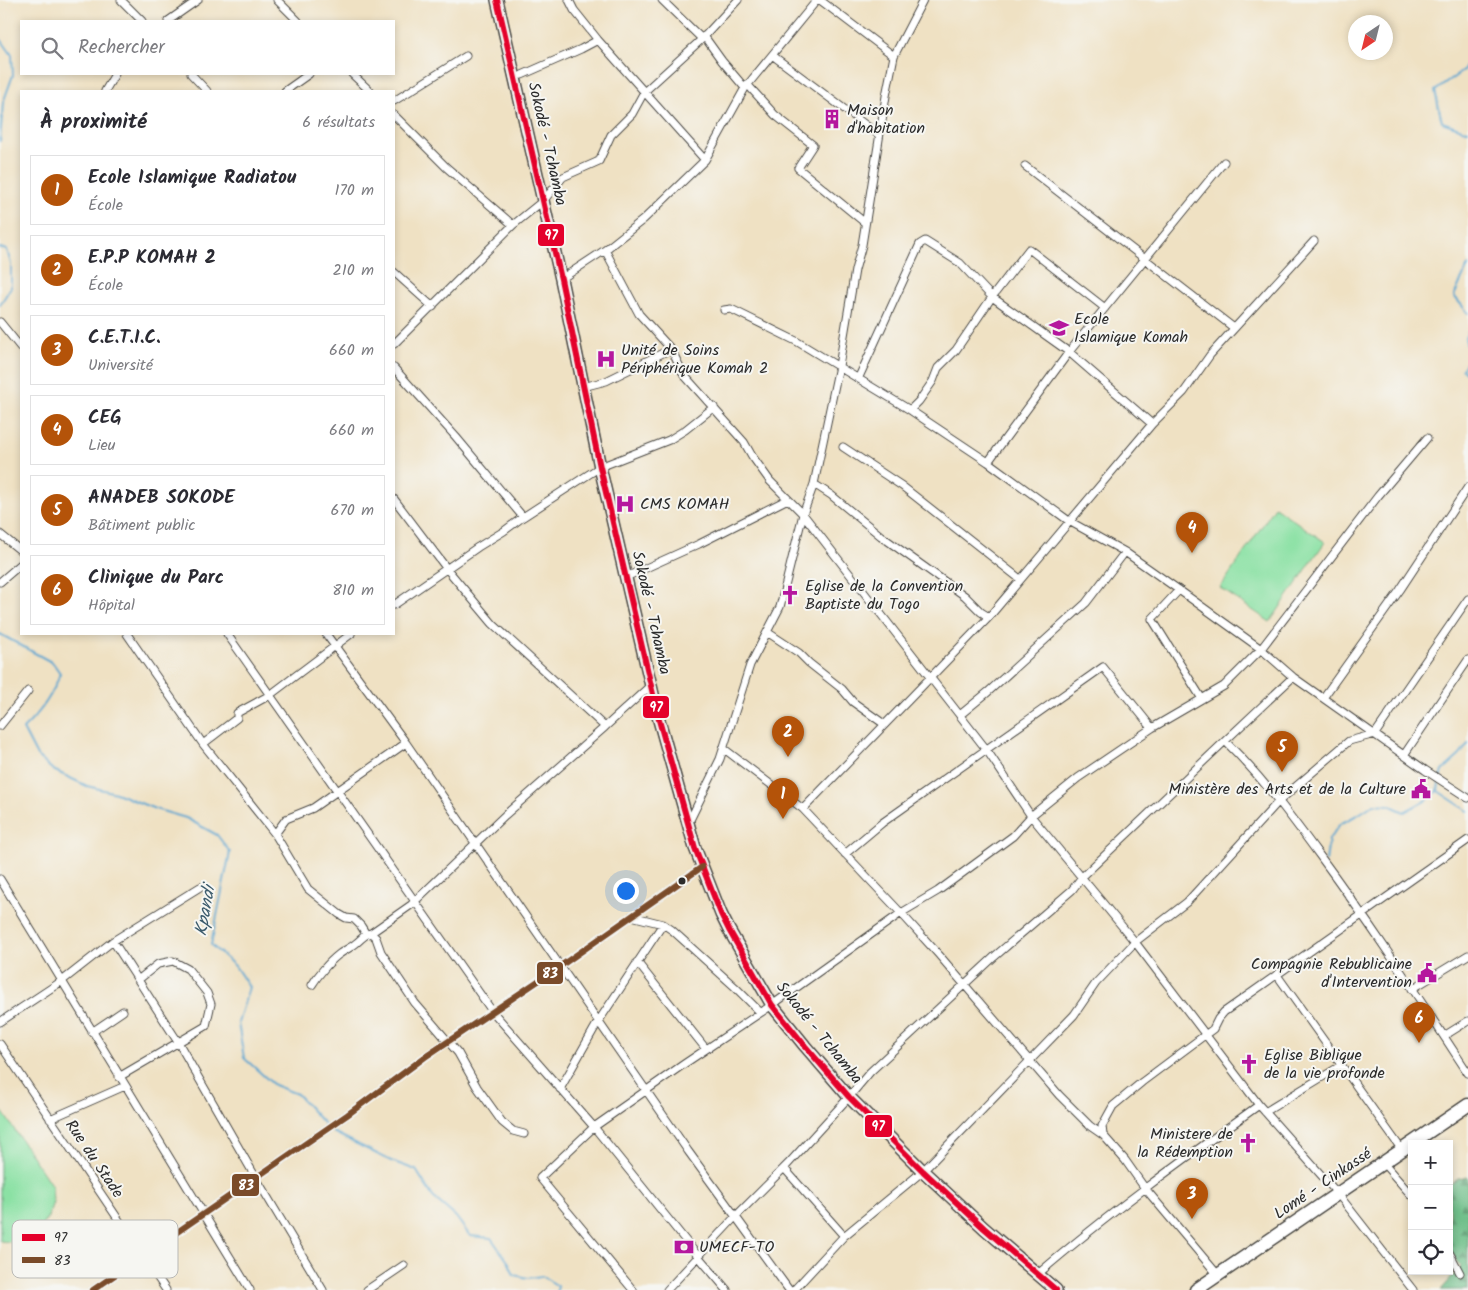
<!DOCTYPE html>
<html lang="fr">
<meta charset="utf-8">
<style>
body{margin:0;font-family:Kalam,sans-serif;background:#f7f7f7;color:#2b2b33}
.controls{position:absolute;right:15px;bottom:15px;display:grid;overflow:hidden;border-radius:0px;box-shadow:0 2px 8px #0003}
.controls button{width:45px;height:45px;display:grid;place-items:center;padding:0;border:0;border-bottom:1px solid #e1e1e2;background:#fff;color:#2b2b33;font:25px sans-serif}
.compass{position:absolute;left:1348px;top:15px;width:45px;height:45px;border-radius:50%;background:#fff;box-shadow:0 2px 8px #0003;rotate:215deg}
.you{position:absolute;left:625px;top:890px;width:18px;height:18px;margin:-12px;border:4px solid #fff;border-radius:50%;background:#1a73e8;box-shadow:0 0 0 8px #1a73e833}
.badge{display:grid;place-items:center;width:32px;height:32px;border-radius:50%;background:#b45309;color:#fff;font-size:16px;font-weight:700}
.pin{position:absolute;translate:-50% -41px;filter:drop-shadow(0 1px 2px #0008)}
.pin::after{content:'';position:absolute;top:26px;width:18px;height:15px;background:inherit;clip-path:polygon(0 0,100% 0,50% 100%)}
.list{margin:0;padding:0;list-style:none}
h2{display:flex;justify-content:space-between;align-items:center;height:65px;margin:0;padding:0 20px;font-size:21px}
h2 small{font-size:16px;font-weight:400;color:#7c7c81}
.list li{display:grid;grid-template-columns:32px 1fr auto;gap:15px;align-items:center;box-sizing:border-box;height:70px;margin:0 10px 10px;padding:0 10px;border:1px solid #e1e1e2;border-radius:0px}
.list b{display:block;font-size:19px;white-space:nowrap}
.list p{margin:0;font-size:16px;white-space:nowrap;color:#7c7c81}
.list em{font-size:16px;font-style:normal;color:#7c7c81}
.icon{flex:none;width:28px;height:28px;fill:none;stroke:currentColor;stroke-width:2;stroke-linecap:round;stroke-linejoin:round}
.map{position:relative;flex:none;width:1468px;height:1290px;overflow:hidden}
.search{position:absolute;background:#fff;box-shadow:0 2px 8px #0003;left:20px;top:20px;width:375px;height:55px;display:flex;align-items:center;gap:12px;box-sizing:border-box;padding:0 18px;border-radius:0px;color:#7c7c81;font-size:19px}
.panel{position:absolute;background:#fff;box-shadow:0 2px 8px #0003;left:20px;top:90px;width:375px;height:545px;border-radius:0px}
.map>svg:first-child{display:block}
.grass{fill:#8be1a4;stroke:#5b8668}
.forest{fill:url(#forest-firs);stroke:#4e755a}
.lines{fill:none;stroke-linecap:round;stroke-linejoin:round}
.stream{stroke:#58a5d0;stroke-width:2}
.street-casing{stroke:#484642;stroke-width:9}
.primary-casing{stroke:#484642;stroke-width:14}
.highway-casing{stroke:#484642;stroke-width:15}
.street{stroke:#fff;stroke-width:7}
.primary{stroke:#fff;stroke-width:11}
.highway{stroke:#fff;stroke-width:12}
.bus-1-casing{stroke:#f6f6f2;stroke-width:10}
.bus-2-casing{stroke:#f6f6f2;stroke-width:10}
.bus-1{stroke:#e4002b;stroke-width:6}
.bus-2{stroke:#7a4b2a;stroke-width:6}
.bus-dot{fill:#2b2b2b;stroke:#f6f6f2;stroke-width:2}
.labels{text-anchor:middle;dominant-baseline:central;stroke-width:4;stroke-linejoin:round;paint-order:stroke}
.poi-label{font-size:16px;fill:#2b2b2b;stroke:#f6f6f2;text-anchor:start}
.street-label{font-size:16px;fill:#2b2b2b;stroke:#f6f6f2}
.water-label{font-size:18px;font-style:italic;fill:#3d5c6d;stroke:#f6f6f2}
.key{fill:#f6f6f2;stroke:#b9b9b6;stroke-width:1}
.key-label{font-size:14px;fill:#2b2b2b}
.line-badge{stroke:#f6f6f2;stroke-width:2}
.badge-label{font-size:14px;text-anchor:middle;font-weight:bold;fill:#fff}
</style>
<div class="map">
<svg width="1468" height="1290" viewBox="0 0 1468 1290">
<defs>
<pattern id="forest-firs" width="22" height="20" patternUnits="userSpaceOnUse" patternTransform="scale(1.25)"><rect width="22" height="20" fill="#70bf8a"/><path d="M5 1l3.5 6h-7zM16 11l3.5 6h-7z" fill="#5c9b71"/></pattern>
</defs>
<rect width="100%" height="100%" fill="#f6f6f2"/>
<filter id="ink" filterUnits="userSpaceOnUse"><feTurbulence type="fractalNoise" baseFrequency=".02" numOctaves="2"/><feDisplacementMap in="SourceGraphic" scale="10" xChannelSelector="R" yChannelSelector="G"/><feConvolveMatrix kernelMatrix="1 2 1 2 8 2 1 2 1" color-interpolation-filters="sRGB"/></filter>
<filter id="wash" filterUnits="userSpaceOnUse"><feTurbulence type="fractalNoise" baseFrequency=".0096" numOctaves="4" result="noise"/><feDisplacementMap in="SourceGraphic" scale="20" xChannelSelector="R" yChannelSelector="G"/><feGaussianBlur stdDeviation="1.12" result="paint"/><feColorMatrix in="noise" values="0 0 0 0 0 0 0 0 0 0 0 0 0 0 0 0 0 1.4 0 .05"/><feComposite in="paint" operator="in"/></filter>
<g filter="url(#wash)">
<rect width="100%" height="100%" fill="#efe1c3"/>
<path class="grass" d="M1275,507L1325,542L1270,622L1220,588Z
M0,1108L52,1186L53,1202L48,1217L39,1229L25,1238L10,1242L0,1241Z"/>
<path class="forest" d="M1468,1177V1290H1441L1461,1267L1449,1249V1185L1458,1179Z"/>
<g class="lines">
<path class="stream" d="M0,38L12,55L13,75L3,103L0,141
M1468,56L1464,70L1435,91L1442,122L1468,131
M0,248L7,250L11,264V287L0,305
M1468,266L1454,296L1468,313
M1468,332L1465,338L1468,350
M1468,361L1462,369L1468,374
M0,634L53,663L60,673C53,696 40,713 23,729L37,756L53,770L87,786L116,793L155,809L186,818L217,835L230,852L211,945L235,966L249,987L238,1023L244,1058L274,1085L297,1094L326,1126
M1440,778L1442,771L1460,755L1468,744
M1439,782L1438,791L1468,811
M1326,861L1329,839L1340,824L1359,814L1374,804L1389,805L1404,812L1425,801L1438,791
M330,1129L333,1132L391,1161L416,1170L433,1197L456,1217L470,1236L491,1238L509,1263L514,1275L528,1278L542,1276L558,1286L557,1290"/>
</g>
</g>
<g filter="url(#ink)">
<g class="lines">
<defs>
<path id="street" d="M121,0L142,21
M277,0L298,21
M569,0L574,10L598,40L705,160
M662,0L702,39
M820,0L894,56
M168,21L198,0
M704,36L722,61L745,88
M772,55L879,135
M191,74L207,91
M352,74L370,91
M522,75L581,49L598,40
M747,84L775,115L813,145L798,168L864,222
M105,91L115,74
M285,91L309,74
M394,101L466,56
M394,115L446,167L513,225
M1025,166L1234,328
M605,250L639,314L671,349L684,375L744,442L752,456L770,481L803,514L986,749L1031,816L1135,942L1259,1105L1338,1194L1413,1290
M394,272L433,307
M561,279L605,250L644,219L705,160L745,88L817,0
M724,310L731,309L796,341L910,410L988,462L1069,521L1125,552L1179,590L1261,649L1293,677L1425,770L1468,798
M0,322L21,348
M394,344L513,225L544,200L563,177L599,161L611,135L632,114L644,92L702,39L738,0
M394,368L456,437L523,517
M859,377L920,244L925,241L960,263L992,297L1069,352L1152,424
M583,387L606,381L671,349
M910,410L919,401L933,381L938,368L956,350L992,297L1029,249L1105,308
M843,447L902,486L1020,579
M988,462L1069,352L1224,162
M814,484L831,495L881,536L965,596L981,612L989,617
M394,499L447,569L493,624L605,727L651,685
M0,534L21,551
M626,577L699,544L788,499
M0,582L21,564
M1179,590L1152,619L1202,699
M394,605L478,547L504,531L523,517L600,467L669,440L685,430L714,407
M767,632L799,653L809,663L842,689L853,702L884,724
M127,634L203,744L275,834L308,889L339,914L346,918L354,919L361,926L366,934
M227,634L492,1011L594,1127L698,1256L727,1290
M326,634L406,743L688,1151L789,1290
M1293,677L1225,741C1261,776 1290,815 1320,856C1372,926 1420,1000 1468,1073
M1323,698L1400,590L1468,487
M960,715L988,692L1086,603L1125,552
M0,726L28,691
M203,744L237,718V713L270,695L351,634
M723,748L803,809L901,913L939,955L1059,1095L1090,1126L1103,1135L1125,1160L1144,1187L1218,1275
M1404,755L1468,660
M803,809L989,617L1152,424L1184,392L1210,355L1314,241
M688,824L720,759L750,665L780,607L803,514L814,484L839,366L855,270L862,245L886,96L894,56L923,0
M275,834L286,819L313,808L406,743
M845,854L882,823L1103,667L1152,728
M0,879L250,1290
M631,916L663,924L672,930L735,987L760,1012
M371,933L411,905L505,815L605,727
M113,941L178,1042L256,1178L323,1290
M637,962L706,1049
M1277,975L1402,1150
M312,985C318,975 329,962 338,955C343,951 350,948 355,944C361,940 364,934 371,933L376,938L381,952L415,1003L458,1053L477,1087L502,1122L513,1131L524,1134
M1412,989L1468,955
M0,1022L62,981L113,941L200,887
M92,1032L123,1011
M1444,1036L1468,1021
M0,1044L166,1290
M119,1077L206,1026L211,1004L207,993L188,969L173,961L158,964L138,980
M560,1089L598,1022L663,924
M1265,1112L1342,1065
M50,1119L125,1086
M1103,1135L1102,1126L1113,1106L1142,1082L1213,1029L1218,1019L1224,1012L1468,840
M1383,1163L1412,1196
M784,1168L844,1236
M1449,1252L1460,1273
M1038,1274C1109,1213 1184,1159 1259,1105
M93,1290L347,1115L425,1057L559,967L702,867
M367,1290L404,1265
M633,1290L540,1178L594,1127L684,1064L772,1005L901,913L938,891L1013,836L1031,816L1078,778L1152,728L1224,686L1261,649L1378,496L1427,438
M667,1290L736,1216L788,1164L849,1097L870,1072L994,957L1072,890L1082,877L1225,741
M794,1290L844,1236L923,1171L1074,1015L1096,983L1135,942L1187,902L1279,801L1349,741L1375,734L1468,599"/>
<path id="primary" d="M497,0L561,279L600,467L659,720L695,848L721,914L729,930L772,1005L805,1046L849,1097L923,1171L984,1228L1056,1290"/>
<path id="highway" d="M1196,1290L1468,1105"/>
</defs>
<use href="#street" class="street-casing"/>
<use href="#primary" class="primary-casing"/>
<use href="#highway" class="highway-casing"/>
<use href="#street" class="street"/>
<use href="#primary" class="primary"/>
<use href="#highway" class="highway"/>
<defs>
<path id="bus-1" d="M497,0L561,279L600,467L659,720L695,848L721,914L729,930L772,1005L805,1046L849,1097L923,1171L984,1228L1056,1290"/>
<path id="bus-2" d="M93,1290L347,1115L425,1057L559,967L702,867"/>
</defs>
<use href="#bus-1" class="bus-1-casing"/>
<use href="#bus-2" class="bus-2-casing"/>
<use href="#bus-1" class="bus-1"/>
<use href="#bus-2" class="bus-2"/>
</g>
</g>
<defs>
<symbol id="building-bare" viewBox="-9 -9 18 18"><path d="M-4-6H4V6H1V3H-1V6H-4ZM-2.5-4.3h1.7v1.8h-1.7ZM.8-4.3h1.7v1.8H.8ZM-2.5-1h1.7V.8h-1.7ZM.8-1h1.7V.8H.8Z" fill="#b5179e" stroke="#f6f6f2" stroke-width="2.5" paint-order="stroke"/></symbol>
<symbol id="school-bare" viewBox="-9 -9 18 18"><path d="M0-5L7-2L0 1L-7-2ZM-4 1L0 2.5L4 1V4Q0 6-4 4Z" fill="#b5179e" stroke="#f6f6f2" stroke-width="2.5" paint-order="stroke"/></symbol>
<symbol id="hospital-bare" viewBox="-9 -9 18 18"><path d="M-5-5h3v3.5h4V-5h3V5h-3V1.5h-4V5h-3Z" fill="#b5179e" stroke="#f6f6f2" stroke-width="2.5" paint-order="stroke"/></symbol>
<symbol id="church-bare" viewBox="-9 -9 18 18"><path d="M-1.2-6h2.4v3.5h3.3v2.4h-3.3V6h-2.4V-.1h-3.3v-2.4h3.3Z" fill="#b5179e" stroke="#f6f6f2" stroke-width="2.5" paint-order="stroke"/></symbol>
<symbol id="civic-bare" viewBox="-9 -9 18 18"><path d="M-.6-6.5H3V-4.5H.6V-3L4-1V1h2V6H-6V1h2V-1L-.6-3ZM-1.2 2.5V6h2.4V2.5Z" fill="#b5179e" stroke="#f6f6f2" stroke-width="2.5" paint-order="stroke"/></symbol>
<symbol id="bank-bare" viewBox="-9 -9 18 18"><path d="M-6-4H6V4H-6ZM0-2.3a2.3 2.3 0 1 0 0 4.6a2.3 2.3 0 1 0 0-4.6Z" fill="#b5179e" stroke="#f6f6f2" stroke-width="2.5" paint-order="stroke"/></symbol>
</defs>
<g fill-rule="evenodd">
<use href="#building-bare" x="818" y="105" width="28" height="28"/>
<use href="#school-bare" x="1045" y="314" width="28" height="28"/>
<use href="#hospital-bare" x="592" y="345" width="28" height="28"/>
<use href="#hospital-bare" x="611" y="490" width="28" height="28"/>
<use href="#church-bare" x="776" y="581" width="28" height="28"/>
<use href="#civic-bare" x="1407" y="775" width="28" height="28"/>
<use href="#civic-bare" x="1413" y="959" width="28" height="28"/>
<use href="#church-bare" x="1235" y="1050" width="28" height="28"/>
<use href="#church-bare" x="1234" y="1129" width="28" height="28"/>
<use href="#bank-bare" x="670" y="1233" width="28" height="28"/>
</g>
<circle class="bus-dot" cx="682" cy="881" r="4.5"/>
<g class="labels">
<g class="poi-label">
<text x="847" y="110">Maison<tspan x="847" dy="18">d'habitation</tspan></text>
<text x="1074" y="319">Ecole<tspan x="1074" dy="18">Islamique Komah</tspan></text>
<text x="621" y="350">Unité de Soins<tspan x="621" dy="18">Périphérique Komah 2</tspan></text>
<text x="640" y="504">CMS KOMAH</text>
<text x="805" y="586">Eglise de la Convention<tspan x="805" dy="18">Baptiste du Togo</tspan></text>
<text x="1406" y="789" text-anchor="end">Ministère des Arts et de la Culture</text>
<text x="1412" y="964" text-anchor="end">Compagnie Rebublicaine<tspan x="1412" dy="18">d'Intervention</tspan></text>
<text x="1264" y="1055">Eglise Biblique<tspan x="1264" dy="18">de la vie profonde</tspan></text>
<text x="1233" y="1134" text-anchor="end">Ministere de<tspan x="1233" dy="18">la Rédemption</tspan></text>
<text x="699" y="1247">UMECF-TO</text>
</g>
<g class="street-label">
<text transform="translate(547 144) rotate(77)">Sokodé - Tchamba</text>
<text transform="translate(651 613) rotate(77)">Sokodé - Tchamba</text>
<text transform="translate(819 1033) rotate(51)">Sokodé - Tchamba</text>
<text transform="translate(94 1159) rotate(56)">Rue du Stade</text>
<text transform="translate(1323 1184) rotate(-34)">Lomé - Cinkassé</text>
</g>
<g class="water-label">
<text transform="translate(206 911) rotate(-80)">Kpandi</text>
</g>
</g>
<rect x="12" y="1220" width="166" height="58" rx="8" class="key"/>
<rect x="22" y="1234" width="23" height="7" fill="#e4002b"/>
<rect x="22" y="1257" width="23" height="6" fill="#7a4b2a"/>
<g class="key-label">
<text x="54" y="1242">97</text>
<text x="54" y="1265">83</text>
</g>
<g class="line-badge">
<rect x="537" y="223" width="28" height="24" rx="5" fill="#e4002b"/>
<rect x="642" y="695" width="28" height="24" rx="5" fill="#e4002b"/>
<rect x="536" y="961" width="28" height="24" rx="5" fill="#7a4b2a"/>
<rect x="864" y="1114" width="29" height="24" rx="5" fill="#e4002b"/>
<rect x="231" y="1173" width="29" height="24" rx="5" fill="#7a4b2a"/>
</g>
<g class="badge-label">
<text x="551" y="240">97</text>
<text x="656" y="712">97</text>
<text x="550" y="978">83</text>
<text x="878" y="1131">97</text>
<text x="246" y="1190">83</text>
</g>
</svg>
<div class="controls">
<button>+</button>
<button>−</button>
<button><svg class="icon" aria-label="locate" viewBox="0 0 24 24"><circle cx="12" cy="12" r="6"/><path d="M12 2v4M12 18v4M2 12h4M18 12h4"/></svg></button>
</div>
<svg class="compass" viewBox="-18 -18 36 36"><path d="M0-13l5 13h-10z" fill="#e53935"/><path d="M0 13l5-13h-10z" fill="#7c7c81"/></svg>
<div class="you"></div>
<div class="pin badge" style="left:783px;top:819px">1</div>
<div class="pin badge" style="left:788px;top:757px">2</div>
<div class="pin badge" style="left:1192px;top:1219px">3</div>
<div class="pin badge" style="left:1192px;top:553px">4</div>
<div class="pin badge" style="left:1282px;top:772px">5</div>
<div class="pin badge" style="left:1419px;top:1043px">6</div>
<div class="search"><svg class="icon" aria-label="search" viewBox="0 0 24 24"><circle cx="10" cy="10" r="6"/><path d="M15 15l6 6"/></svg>Rechercher</div>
<section class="panel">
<h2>À proximité<small>6 résultats</small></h2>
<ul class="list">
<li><span class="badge">1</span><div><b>Ecole Islamique Radiatou</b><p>École</p></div><em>170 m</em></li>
<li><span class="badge">2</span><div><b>E.P.P KOMAH 2</b><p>École</p></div><em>210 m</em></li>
<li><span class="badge">3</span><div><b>C.E.T.I.C.</b><p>Université</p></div><em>660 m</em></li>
<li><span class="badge">4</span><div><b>CEG</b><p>Lieu</p></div><em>660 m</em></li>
<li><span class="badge">5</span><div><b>ANADEB SOKODE</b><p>Bâtiment public</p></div><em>670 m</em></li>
<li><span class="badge">6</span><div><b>Clinique du Parc</b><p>Hôpital</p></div><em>810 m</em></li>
</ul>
</section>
</div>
